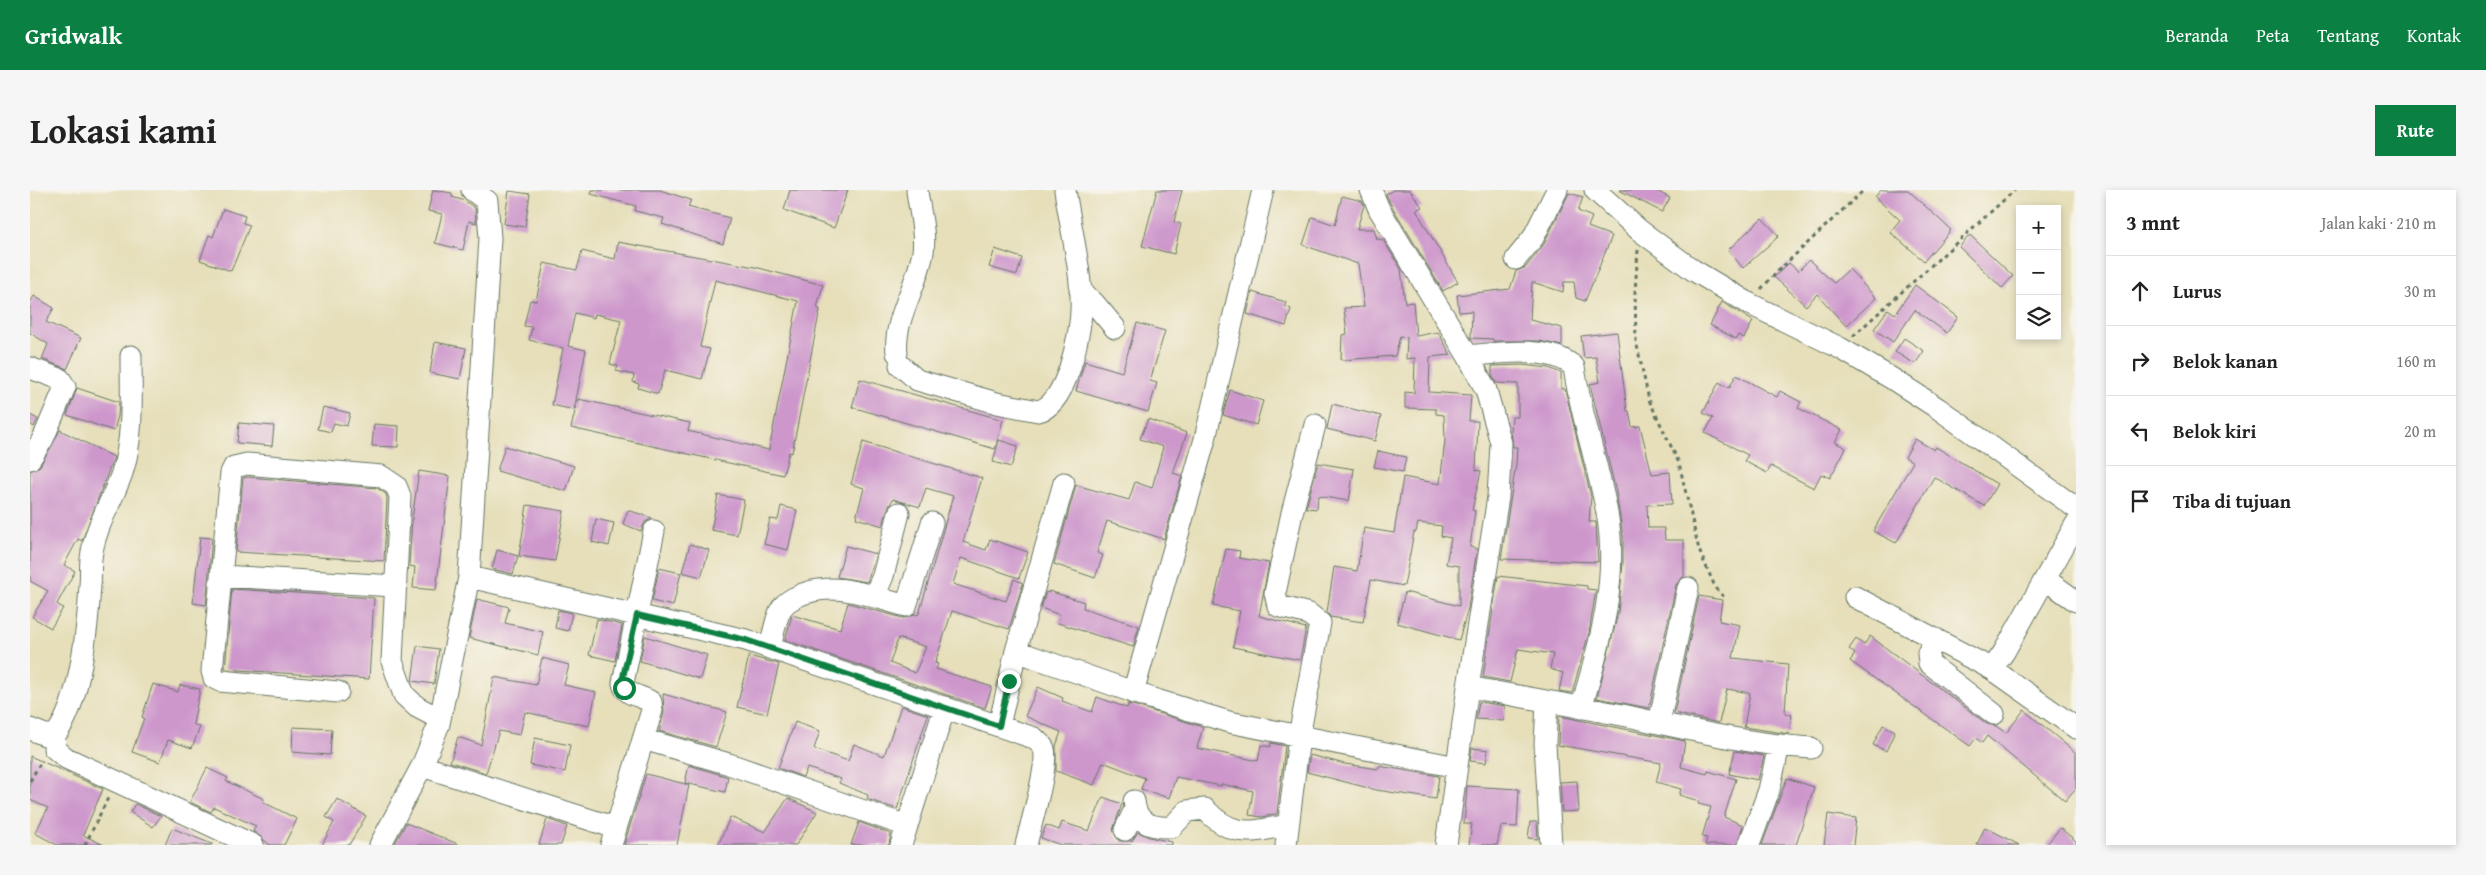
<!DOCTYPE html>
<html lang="id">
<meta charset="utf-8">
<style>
body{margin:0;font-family:"Gentium Book Plus",serif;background:#f6f6f6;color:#222}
.controls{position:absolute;right:15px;top:15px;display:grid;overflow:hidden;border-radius:0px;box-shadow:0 2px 8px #0003}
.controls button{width:45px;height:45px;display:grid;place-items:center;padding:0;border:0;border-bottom:1px solid #e0e0e0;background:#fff;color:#222;font:25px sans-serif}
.stop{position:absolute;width:15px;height:15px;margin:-11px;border:4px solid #0b8043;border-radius:50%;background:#fff}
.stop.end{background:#0b8043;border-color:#fff;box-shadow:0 1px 5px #0008}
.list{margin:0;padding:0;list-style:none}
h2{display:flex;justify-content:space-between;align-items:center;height:65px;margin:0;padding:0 20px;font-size:21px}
h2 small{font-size:16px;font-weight:400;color:#767676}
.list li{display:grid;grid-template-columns:32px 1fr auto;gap:15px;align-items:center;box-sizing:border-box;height:70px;padding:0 20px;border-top:1px solid #e0e0e0}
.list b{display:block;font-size:19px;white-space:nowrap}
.list em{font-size:16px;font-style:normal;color:#767676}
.icon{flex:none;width:28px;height:28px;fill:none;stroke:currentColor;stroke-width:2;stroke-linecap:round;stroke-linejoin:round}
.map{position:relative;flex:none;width:2046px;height:655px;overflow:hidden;border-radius:0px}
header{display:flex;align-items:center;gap:30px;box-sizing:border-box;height:70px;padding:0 25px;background:#0b8043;color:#fff}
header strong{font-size:24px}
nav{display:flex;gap:28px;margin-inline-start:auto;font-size:18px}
.intro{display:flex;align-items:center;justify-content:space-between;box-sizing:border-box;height:120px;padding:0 30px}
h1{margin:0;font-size:35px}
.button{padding:12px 22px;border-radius:0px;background:#0b8043;color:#fff;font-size:18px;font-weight:700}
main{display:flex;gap:30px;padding:0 30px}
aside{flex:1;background:#fff;border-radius:0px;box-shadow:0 2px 8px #0003}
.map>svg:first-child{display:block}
.building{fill:#cd97cc;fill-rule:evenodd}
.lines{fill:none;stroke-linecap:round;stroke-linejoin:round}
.minor-casing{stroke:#657663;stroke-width:23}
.path{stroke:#657663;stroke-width:3;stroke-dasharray:4 4;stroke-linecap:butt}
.minor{stroke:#fff;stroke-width:21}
.route{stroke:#0b8043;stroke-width:6}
</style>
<header>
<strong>Gridwalk</strong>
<nav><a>Beranda</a><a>Peta</a><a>Tentang</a><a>Kontak</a></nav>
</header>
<div class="intro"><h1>Lokasi kami</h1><a class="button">Rute</a></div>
<main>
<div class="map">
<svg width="2046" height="655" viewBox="0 0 2046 655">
<rect width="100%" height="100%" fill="#f7f3e8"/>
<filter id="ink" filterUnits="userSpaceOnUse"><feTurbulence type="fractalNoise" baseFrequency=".02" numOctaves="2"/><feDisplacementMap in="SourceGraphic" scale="10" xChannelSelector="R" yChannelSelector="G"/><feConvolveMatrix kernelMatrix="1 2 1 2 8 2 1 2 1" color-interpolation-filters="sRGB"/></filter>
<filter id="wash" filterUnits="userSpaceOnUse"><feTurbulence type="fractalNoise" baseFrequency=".0096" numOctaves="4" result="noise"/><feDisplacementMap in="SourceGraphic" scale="20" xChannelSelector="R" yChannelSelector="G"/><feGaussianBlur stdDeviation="1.12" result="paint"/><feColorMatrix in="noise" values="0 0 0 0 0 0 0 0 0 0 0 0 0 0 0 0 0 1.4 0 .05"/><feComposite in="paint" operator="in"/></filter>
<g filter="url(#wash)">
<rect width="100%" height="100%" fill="#e6dfba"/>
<g id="blocks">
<path class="building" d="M403,0L422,3V7L435,11L445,18L446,33L439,31L433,60L405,53L412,24L398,21Z
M562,0H630L661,10L658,17L700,28L693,54L632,34L634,28L605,21L606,16L561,4Z
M760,0H818L804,38L754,20Z
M1127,0H1152L1144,32L1151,34L1144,64L1112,56Z
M1363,0H1380L1392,17L1386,20L1428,92L1413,101L1360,13L1356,4Z
M1589,0H1625L1640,8L1632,22Z
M1851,0H1878L1921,40L1894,71L1860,42L1870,30L1845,7Z
M479,1L500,4L495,37L474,34Z
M1539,3L1553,7L1548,21L1562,27L1558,37L1582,46L1555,111L1546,108L1544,92H1534L1533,102L1502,92L1500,130L1532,138V156L1509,151H1463V149L1441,148L1442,121L1429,122L1427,105L1480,99L1486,81L1496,77L1514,54Z
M1312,6L1332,11L1334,15L1327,39H1344L1347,49L1353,50L1371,79L1375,113L1383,112L1386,146L1408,142L1421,165L1400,167L1399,202L1441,205L1439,231H1448L1446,280L1451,281L1442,320L1445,321L1440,357L1447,359L1438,418L1429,450L1367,433L1375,402L1429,416V376L1416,374L1421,348L1411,346L1412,336L1388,333L1386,342H1384L1374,396L1341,390L1333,432L1300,427L1297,422L1304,377L1327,381L1334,338L1364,343L1373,287L1410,294L1415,250L1414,225L1406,224V219L1375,218V202L1384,203L1385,168L1376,169L1377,147L1370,146L1365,166L1311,170L1312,145L1317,144L1314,118L1334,117L1328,74L1273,55L1282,27L1305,35Z
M193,19L215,26L213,33L220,35L201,81L170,70L179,45L183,47Z
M1732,28L1749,46L1713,78L1698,60Z
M1940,45L1983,86L1972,98L1929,57Z
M588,52L725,77L793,95L787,118L790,119L762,263L759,262L753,285L541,238L548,209L660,233L658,241L739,260L768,111L685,90L670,157L680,159L672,189L635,180L628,204L608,198L609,194L603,192L604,185L586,181L588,176L580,174L591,130L565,124L564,128L545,123L538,156L556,160L544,220L522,215L533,158L499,150L502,137L494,136L500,110L506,111L514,73L547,80L552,61L585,69Z
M965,59L992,68L987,85L959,77Z
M1779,70L1804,93L1819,79L1846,108L1816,136L1787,104L1776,116L1744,87L1759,73L1768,81Z
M1885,95L1928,127L1917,143L1885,120L1863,152L1844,139L1858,119L1865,124Z
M1222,102L1256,112L1255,116L1261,119L1256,136L1217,124Z
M4,106L24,118L16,132L51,148L37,179L12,169L18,154L0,143V113Z
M1692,112L1723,131L1714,148L1708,145L1706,149L1680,135Z
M1107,133L1135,141L1120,191L1127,193L1118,222L1046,201L1055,171L1092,182Z
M1587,142L1597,221H1599L1602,237L1610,236L1622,284L1640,282L1642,314L1617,315L1618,338H1634L1635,350H1654V386L1646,395L1619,518L1567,508L1588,423L1593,373V347L1586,302L1560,194L1570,192L1566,167L1554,168L1551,146Z
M1874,148L1894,161L1885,174L1865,162Z
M405,152L436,158L430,189L400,183Z
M1493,175L1519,178L1531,183V199H1535L1561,307L1559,332H1566L1568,372L1471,369L1486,274L1487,257H1483L1481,241L1482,227H1488V194L1466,193L1462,185V176Z
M1706,185L1747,207L1750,201L1771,212L1768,218L1812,240L1805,252L1816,258L1800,288L1791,284L1784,298L1741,276L1737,283L1714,271L1718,265L1675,243L1683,228L1673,223L1689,192L1699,198Z
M830,189L973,230L965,259L822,217Z
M47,198L89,212L88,226L84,241L37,225Z
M1200,200L1233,211L1226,235L1193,225Z
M1302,214L1351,226L1345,251L1297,239Z
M293,217L320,223L317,236L304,233L301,242L288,239Z
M0,225L8,229L4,237L0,234Z
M1118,229L1157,243L1143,283L1152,286L1134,349L1077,331L1067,363L1073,365L1065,388L1024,374L1046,295L1099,310L1105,292L1122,298L1133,257L1110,249Z
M209,233L244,236L242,256L207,253Z
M344,234L369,236L368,257L342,256Z
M30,240L84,267L52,351L48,349L34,375L45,381L27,414L33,418L21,438L2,427L18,401L0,391V281L10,276Z
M1885,249L1904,260L1906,257L1967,294L1954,316L1904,287L1866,353L1843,341L1883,272L1875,267Z
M969,250L988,256L981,277L963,272Z
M833,252L952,288L933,352L956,360L960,349L998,362L989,388L931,368L923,394L976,411L984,389L993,393L979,439L922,421L905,473L908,474L906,479L962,497L955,518L755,450L762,425L810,439L818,413L873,428L889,424L923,306L896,298L890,317L863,309L857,320L853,336L826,328L834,298L821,294ZM868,448L896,457L885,483L860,473Z
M475,256L544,276L536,301L467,281Z
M1348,261L1376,267L1373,282L1344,277Z
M1288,273L1324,279L1319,311L1288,306L1287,319L1276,318Z
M389,281L420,286L406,400L383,398L385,377L379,376L382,329Z
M218,287L347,298L356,304L357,308L354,371L206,362L213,288Z
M688,305L714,310L707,345L681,340Z
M497,315L534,321L525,371L489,366Z
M751,316L767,320L758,360L734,354L740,329L748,330Z
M598,320L622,328V329L615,332L611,341L593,334Z
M566,329L584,333L579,356L562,352Z
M170,347L182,348L176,415L163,413Z
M660,354L679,360L671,387L652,382Z
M816,356L846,364L837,392L807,387Z
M1196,359L1210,361L1209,368L1239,373L1229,426L1276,438L1270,470L1203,457L1210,421L1183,416Z
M467,360L488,366L483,384L462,379Z
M629,378L651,383L643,416L622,411Z
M1468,386L1557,396V399L1566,400L1559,443L1542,503L1529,501L1533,483L1520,479L1523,464L1488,459L1480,492L1453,487Z
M202,399L344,408L339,489L195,479Z
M1019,401L1054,412L1053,418L1109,436L1103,457L1028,433L1030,425L1011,418L1016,402L1019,403Z
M1669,406L1692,410L1689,431L1710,435L1703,468L1758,474L1755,523L1762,525L1759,544L1714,537L1720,503L1697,499L1689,533L1644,523Z
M447,409L479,417L475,433L513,442L508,465L439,448Z
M528,420L542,423L538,441L525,438Z
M567,429L592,435L585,471L559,465Z
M615,446L677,465L670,489L610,471Z
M1840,446L1957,534L1966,536L1976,543L1994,520L2046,563V598L2035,611L1957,546L1952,553L1946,548L1940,556L1820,471L1825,464L1819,459L1826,449L1834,455Z
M387,456L409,459L404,494L382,491Z
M719,466L749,474L737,524L707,517Z
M512,468L539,475L534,495L566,502L559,536L495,522L490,545L469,541L456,583L420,572L428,547L451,555L464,487L506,495Z
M123,494L148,502L150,495L170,499L163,534L170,537L162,558L138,550L130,572L102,562L114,528L112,527Z
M1008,497L1033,508L1032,511L1062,522L1067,507L1097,518L1098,514L1103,515L1173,537L1167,558L1228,571L1231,555L1240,557L1241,553L1255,556L1247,624L1232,627L1219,625L1223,601L1191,594V596L1146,587L1139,608L1111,599L1115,588L1073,572L1064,595L1026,581V556L1031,542L995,526Z
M633,504L697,522L686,557L629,541L634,523Z
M1449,512L1475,516L1474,531L1446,529Z
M871,516L898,525L867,619L837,609L838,605L809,593L811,589L777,578L773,587L748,578L765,532L790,541L784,559L818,571L824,554L854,566Z
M1529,526L1655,551L1651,577L1677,584L1678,581L1706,589L1694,627L1713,635L1707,655H1675L1677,648L1672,647L1681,617L1668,614L1669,611L1649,605L1651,599L1626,592L1631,573L1528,555Z
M1853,535L1865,541L1856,561L1843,555Z
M263,537L302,539L300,565L262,562Z
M505,548L540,555L535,582L500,575Z
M1442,558L1458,560L1456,573L1440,571Z
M1705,561L1734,566L1728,590L1699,584Z
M1280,565L1315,574L1349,579V576L1409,586L1406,609L1346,600L1277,582Z
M0,566L73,599L53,645L74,655H27L5,643L18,618L0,610Z
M659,575L698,587L695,602L655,593Z
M177,578L198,588L196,591L234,609L233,612L267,629L254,655H240L223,641L226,636L184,617L181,622L160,612Z
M616,584L659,595L647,655H594Z
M1757,588L1784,597L1766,655H1732Z
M1547,591L1549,621L1532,622L1530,592Z
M1437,596L1489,599L1487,637L1471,636L1467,655H1439L1442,634H1434Z
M1073,607L1092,614L1083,640L1089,651H1102L1108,642L1119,647L1142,652V655H1031L1011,648L1016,635L1029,640L1032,632L1059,641Z
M758,608L787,622L766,655H688L700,627L735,642Z
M307,609L336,626L319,655H292L304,632L296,627Z
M105,614L131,626L123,637L100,622Z
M1798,624L1826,628L1823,655H1794Z
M517,629L537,636L531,655H509Z
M829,632L861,644L859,655H821Z
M1500,632H1507L1508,649L1498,648Z
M376,633L428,654V655H364Z
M1955,637L1989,655H1947Z
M142,638L182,654V655H135Z
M2030,638L2046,651V655H2016Z"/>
</g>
</g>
<g filter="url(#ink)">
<use href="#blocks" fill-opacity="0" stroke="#657663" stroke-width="1"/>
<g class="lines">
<defs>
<path id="minor" d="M1341,0L1349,19L1438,166L1456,200L1471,253L1468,307L1438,497L1416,655
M1565,0L1609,40L1663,80L1720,114L1810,158L1861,188L1909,219L2046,318
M1486,69L1503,48L1527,0
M1050,100L1064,113L1085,138
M867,163C863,129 888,95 893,62C896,42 889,20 887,0
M1438,166C1467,163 1522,155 1544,177C1551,227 1568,274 1577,323C1589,388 1570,456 1551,518
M870,175L887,190L967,213L1008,221C1036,216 1050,146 1051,121C1053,88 1040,34 1035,0
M0,178L30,189L35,197L13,249L0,269
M2046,334L1974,462L1962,479L2046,538
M191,386L365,396
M439,387L716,450L1004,548C1008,552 1012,554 1014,559C1019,574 1000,637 996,655
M2015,389L2046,411
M844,407L853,386L869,323
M1825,407L1962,479
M1906,449L1898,463L1899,473L1964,524
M740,458C743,446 745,432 750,421C753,415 758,411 764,408C800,388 840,406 876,416L902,333
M986,461L1123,509L1199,532L1427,577
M1438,497C1492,507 1547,516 1602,527C1661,540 1720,554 1781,558
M308,502L190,491L184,488L182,481L201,283L204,277L217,274L351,286L366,296L370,306L362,471L374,505L387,517L410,529
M1103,503L1175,249L1233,0
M1517,512L1515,554L1521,655
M1629,533L1658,398
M969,536L986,461L1034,293
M0,539L15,545H25C50,516 58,435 60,395C61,387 60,378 61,369C64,338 82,312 92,283C104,247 101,204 101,166
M25,545L24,558L36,568L223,655
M613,549L699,574L877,636
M392,576L586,638
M1104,611C1106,634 1122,638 1142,637L1157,621L1175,619C1203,649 1221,642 1258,635
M1095,640L1105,619
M350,655L392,576L409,534L439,387L460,48L457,11L442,0
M581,655L622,520L621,512C611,505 595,506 593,493L624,341
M871,655L915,517
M1256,655L1269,547L1290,433L1279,424L1248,416L1245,403L1262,323L1285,235
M1719,655L1739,600L1749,556"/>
</defs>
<use href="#minor" class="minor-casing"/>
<path class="path" d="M1608,60L1605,101L1606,151L1619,210L1649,273L1669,360L1686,399L1695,408
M1731,99L1750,79L1834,0
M1823,146L1985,0
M0,591L12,570
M55,655L79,606"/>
<use href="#minor" class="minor"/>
</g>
</g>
<g class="lines" filter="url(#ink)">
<path class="route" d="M594,498L593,487L607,425L716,450L969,536L979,491"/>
</g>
</svg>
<div class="controls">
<button>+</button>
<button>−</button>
<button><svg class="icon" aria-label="layers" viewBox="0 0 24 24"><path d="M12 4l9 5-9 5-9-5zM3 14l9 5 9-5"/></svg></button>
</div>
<div class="stop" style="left:594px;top:498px"></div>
<div class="stop end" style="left:979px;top:491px"></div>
</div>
<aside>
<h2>3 mnt<small>Jalan kaki · 210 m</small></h2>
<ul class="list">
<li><svg class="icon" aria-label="ahead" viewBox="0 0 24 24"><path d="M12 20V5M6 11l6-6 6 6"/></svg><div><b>Lurus</b></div><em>30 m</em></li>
<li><svg class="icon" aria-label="right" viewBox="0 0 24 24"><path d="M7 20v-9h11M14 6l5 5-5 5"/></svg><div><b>Belok kanan</b></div><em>160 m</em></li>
<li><svg class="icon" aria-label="left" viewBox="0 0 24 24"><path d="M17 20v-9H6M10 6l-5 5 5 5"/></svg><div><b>Belok kiri</b></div><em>20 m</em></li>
<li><svg class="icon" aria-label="arrive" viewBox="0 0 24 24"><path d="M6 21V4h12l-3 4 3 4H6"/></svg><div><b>Tiba di tujuan</b></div></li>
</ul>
</aside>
</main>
